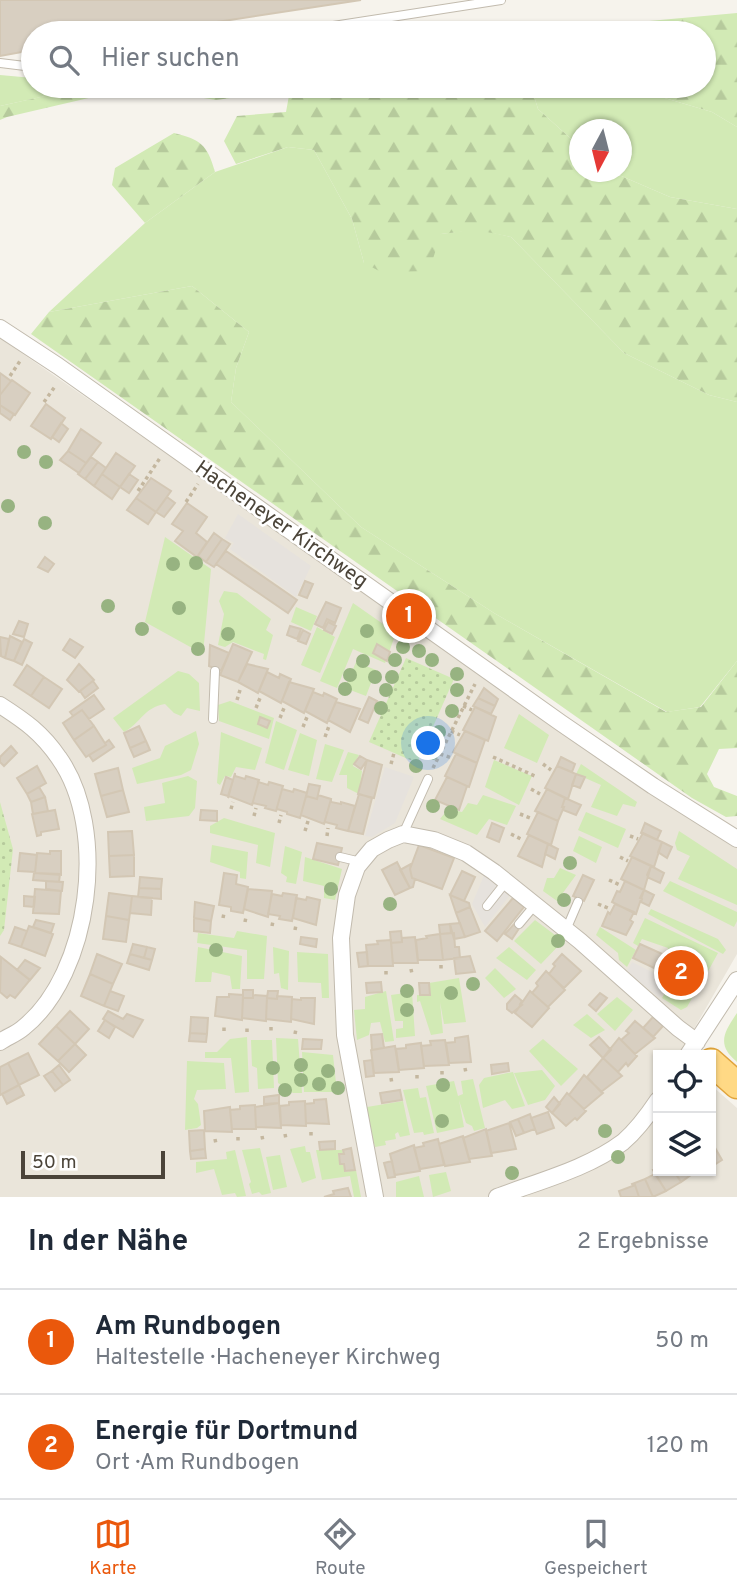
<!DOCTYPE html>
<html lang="de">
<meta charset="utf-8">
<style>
body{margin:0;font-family:Overpass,sans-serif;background:#f2f2f3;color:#1f2937}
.controls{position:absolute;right:21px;bottom:21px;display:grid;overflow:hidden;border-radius:0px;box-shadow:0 2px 5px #0004}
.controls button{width:63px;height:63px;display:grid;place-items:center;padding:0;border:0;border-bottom:2px solid #e0e1e3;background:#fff;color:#1f2937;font:35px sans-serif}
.compass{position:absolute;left:569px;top:119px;width:63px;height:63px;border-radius:50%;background:#fff;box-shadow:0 2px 5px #0004;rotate:187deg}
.scale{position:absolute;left:21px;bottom:18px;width:144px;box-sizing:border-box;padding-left:7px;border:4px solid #4b4439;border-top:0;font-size:19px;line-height:24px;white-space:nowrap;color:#4b4439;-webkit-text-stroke:5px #fff;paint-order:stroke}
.you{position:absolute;left:429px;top:744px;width:24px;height:24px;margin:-18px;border:5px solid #fff;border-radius:50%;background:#1a73e8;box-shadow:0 0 0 10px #1a73e833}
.badge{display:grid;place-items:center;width:46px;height:46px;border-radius:50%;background:#ea580c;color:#fff;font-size:23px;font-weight:700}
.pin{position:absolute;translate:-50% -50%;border:4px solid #fff;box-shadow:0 2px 7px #0006}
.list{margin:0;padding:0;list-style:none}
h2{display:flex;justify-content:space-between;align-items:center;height:91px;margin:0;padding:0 28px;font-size:30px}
h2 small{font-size:23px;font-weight:400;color:#747a83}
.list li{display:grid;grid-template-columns:46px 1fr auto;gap:21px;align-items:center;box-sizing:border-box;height:105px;padding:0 28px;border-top:2px solid #e0e1e3}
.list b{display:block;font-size:26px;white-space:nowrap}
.list p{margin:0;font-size:23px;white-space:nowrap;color:#747a83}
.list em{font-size:23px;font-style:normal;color:#747a83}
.icon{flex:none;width:38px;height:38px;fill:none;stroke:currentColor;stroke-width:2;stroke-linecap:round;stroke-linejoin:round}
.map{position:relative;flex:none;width:737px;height:1197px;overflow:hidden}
.search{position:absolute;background:#fff;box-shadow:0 2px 5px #0004;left:21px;right:21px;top:21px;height:77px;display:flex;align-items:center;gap:18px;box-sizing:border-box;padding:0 24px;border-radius:38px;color:#747a83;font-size:26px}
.sheet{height:301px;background:#fff}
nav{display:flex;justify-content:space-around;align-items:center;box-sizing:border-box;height:98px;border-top:2px solid #e0e1e3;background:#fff;font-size:19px;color:#747a83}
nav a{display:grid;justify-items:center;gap:4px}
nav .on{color:#ea580c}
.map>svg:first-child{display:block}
.residential{fill:#eae5da}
.industrial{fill:#e6e2dd}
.grass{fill:#d2eab5}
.forest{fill:url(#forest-firs)}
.park{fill:url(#park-dots)}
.building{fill:#d8cfc1;stroke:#d3c7b4;stroke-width:2}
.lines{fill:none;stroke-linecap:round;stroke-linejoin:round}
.service-casing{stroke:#c2bbae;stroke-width:10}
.minor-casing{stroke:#c2bbae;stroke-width:18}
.trunk-casing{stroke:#e0a43c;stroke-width:29}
.path{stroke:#c4b79f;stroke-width:3.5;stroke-dasharray:3.5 3.5;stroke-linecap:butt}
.service{stroke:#fff;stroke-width:8}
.minor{stroke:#fff;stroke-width:16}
.trunk{stroke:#ffd985;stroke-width:26}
.tree{fill:#97b381}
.labels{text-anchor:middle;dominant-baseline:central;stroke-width:5;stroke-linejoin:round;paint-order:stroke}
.street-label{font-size:21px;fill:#4b4439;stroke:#fff}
</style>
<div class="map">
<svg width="737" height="1197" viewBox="0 0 737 1197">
<defs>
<pattern id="forest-firs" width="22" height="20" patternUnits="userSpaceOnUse" patternTransform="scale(1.75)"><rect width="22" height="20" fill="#d2eab5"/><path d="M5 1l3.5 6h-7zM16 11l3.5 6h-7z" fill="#b6ca9c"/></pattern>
<pattern id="park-dots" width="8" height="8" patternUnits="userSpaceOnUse" patternTransform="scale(1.75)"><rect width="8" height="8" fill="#d2eab5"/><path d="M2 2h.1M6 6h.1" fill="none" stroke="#b6ca9c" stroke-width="1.8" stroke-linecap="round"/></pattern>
</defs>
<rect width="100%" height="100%" fill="#f6f3ec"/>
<path class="residential" d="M0,338L150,442L737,833V954L679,1055H658V1171H711V1085L737,1108V1197H0Z"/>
<path class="industrial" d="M238,514L311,566L296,597L230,549L234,543L225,538Z
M385,767L414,777L395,823L372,837L365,836Z
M485,873L510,895L485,927L472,904Z
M632,962L668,980L659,998L627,971Z"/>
<path class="grass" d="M0,75L33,78V86H63L64,92L0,106Z
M531,86H624L712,112L737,127V209L670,197L612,172H622V130H580L579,146L538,109Z
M288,147L314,150L352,219L364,263L441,234L477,229L511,237L624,353L709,395L737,402V661L700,707L667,712L494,613L361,527L231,402L236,368L249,332L192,286L49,312L145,223L215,172Z
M165,537L211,569L203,654L145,622Z
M224,591L237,593L271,619L266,630L273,635L266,660L263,659L264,654L233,642L225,647L218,645L224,614L219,601Z
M353,603L396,633L385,663L353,649L337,688L320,681Z
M296,607L317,616L311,631L291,622Z
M317,627L335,637L320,673L301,665Z
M356,662L376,670L366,696L345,688Z
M178,671L189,674L199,683L200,711L187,708L181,716L174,713L165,704C144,707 141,723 124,732L113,718Z
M230,701L274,718L269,739L219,721L218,705Z
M519,714L549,735L537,763L504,748Z
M276,721L297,730L284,770L265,763Z
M196,731L199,744L191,770L181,775L137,784L132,768L160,758L165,746Z
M221,732L262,748L255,770L236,767L231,777L225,776L220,785L217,783Z
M300,733L317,740L309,776L288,770Z
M325,744L344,750L332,782L316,779Z
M348,752L359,755L353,766L362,771L359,794L347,788V775H339Z
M494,760L532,776L519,805L485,787Z
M581,764L637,802L635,807L623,804L617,816L591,807L601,785L576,774Z
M188,776L197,781L195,808L189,816L146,821L144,807L165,803L162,783Z
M483,795L516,806L507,825L489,819L477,835L440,819L448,809L462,812L468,803L477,805Z
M586,812L626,829L618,848L578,830Z
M224,818L275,833L270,867L256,863L258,845L210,833V826Z
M679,831L737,869V905L678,879L690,856L677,850L675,843Z
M579,836L602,847L596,863L573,851Z
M212,845L248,852L246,879L240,878V872L210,862Z
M285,846L302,852L296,884L286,882L287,877L281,873Z
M305,857L342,869L335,900L324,898V886L303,881Z
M560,868L576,875L557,901L543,891L547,878H554Z
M670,881L737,912V921L734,927L663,891Z
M651,909L718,939L726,950L723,954L648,914Z
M645,918L718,953L706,975L666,955L668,948L642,939L638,946L633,943Z
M535,920L563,941L541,964L514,941Z
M600,927L636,950L627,967L619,960L618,953L596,935Z
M237,931L267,936L264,979H247V950L197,943L198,933L234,938Z
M198,947L242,956L240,989H232L230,976L212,972L211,982H195Z
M273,947L289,951L288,990L281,988L279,973L274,974Z
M509,947L536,970L527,980L496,958Z
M297,952L328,954L329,998H322L321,983L298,982Z
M495,968L516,989L504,998L485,978Z
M692,971L704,977L687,1007L681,1010L662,998L671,983L683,987Z
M459,978L466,1022L444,1024L440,1002L443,1033L431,1035L420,1001L417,1002V995L430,994L429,983Z
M386,991L394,1041L385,1042L380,1022L371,1023L369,1035L357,1040L354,1010L365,1009V997Z
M412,992L415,1036L396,1038V1029L403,1028V1021H395L391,995Z
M617,997L633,1010L615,1031L597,1014Z
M737,1013V1062C716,1045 724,1032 737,1013Z
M587,1014L605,1030L591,1038L573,1025Z
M247,1037L249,1092L235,1093L231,1058H205V1052H217L230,1039Z
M276,1038L298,1039L302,1093H293L278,1083Z
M543,1039L578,1069L561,1086L529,1051Z
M251,1040H272L274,1088L258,1089L257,1068L252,1066Z
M302,1052L333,1055L337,1092H304Z
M187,1061L224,1063L226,1089L197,1090L194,1099L198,1104L201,1125L197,1128L185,1130Z
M542,1070L555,1086L545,1100L528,1105L514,1073Z
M513,1072L525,1106L512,1109L505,1100L483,1108L479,1085L484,1078Z
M473,1079L485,1128L474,1131L472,1126L466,1123L459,1100L464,1127L437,1133L426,1086L454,1081L458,1096L463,1094L461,1081Z
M418,1088L420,1098L426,1097L434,1133L424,1135L423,1132L414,1133L403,1090Z
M403,1101L410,1135L400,1137L398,1132L395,1134L396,1139L385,1141L386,1145L375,1147L364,1104L367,1107Z
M305,1146L306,1152H310L316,1178L302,1183L290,1149Z
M260,1148L271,1193L262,1195L259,1192L252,1194L249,1184L251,1182L242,1150Z
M235,1150L246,1196L237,1197L235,1193L222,1195L214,1169L196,1173V1162L227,1159L226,1152Z
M316,1150H342L343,1153L338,1155L340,1165H343L345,1172L356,1170L361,1197H354L350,1176L322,1180Z
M280,1155L287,1187L273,1190L266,1157Z
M446,1172L451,1191L433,1197L429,1175Z
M419,1176L424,1197H396V1182Z"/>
<path class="forest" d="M737,13V127L712,112L624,86H704V33H541L572,28Z
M63,86H531L538,109L579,146L580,172H612L670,197L737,209V402L709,395L624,353L511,237L477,230L441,234L429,271L381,272L364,263L352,219L314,150L288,147L236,164L224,141L237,116L286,112L290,90L216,100L136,87L7,117L0,120V106L63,92Z
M174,133C201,140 207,144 215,172L145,223L112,185L115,168Z
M192,286L249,332L236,368L231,402L361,527L494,613L666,712L701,707L737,661V748L719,749L707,774L714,787L737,796V816L726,817L692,798L31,334L49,312Z"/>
<path class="park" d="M406,658L454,679L417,763L369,742Z
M0,802L13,849L4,930L0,936Z"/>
<path class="building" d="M0,0H361L145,33H33V50L0,56Z
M0,373L11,381L0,395Z
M12,380L30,393L15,415L0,405V395Z
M46,404L65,418L51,439L31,426Z
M0,405L14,414L10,420L0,413Z
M61,423L68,429L59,442L52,437Z
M81,429L101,443L86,463L68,451Z
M68,451L86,463L79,473L60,460Z
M116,453L135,466L120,487L102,474Z
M91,457L98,462L85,479L78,474Z
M98,462L106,468L94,486L85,479Z
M102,474L120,487L112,499L94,486Z
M129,474L138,480L129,493L120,487Z
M151,478L171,491L156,512L136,498Z
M167,497L175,503L164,517L156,512Z
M136,498L156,512L148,524L127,510Z
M187,503L207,517L196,533L207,542L197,557L175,541L183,531L172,524Z
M214,533L222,539L206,562L198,556Z
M222,539L230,544L214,567L206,562Z
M226,551L297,600L288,613L216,564Z
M45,557L54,564L48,572L38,567Z
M305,581L313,584L307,598L299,595Z
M326,602L341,608L335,623L327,619L323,628L315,624Z
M19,621L28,624L24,637L13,634Z
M328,622L336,626L332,634L324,630Z
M290,626L301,629L297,639L287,635Z
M303,630L310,634L306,644L298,641Z
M10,636L22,642L14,661L5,658Z
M0,637L9,639L5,658L1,656Z
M24,639L32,643L22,665L14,661Z
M70,639L83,647L75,658L63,650Z
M233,644L252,652L238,682L220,675Z
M377,644L390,652L387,661L373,653Z
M210,645L229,653L221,671L209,666Z
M79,664L94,680L79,692L67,680Z
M247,664L268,669L258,693L238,682Z
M27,665L44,677L31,696L14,685Z
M267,672L279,678L280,674L291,679L281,703L259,691Z
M44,677L62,689L49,708L31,696Z
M93,681L98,688L85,698L80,691Z
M289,682L314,689L304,713L282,701Z
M484,688L498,699L495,706L478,698Z
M313,692L323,696L324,693L337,699L327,723L305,711Z
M94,695L104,709L89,719L82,710L73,716L70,712Z
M369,697L377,701L368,723L359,719Z
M478,698L495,706L491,714L473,706Z
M336,702L360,709L350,732L328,720Z
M475,707L496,717L488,741L463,730Z
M82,710L94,726L74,740L63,723Z
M260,717L270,721L267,728L258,724Z
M94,726L106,745L86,757L74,740Z
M139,726L146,741L130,748L124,733Z
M465,731L485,740L477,763L453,752Z
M109,740L114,747L93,761L89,755L106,745L105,743Z
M146,741L150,750L134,757L130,748Z
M11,746L17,753L4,766L0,762V757Z
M456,754L477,763L469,787L445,776Z
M360,756L367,760L361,769L354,764Z
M561,757L575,764L572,772L557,766Z
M367,760L382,765L374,798L358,794Z
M37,766L46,783L27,794L17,778Z
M557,766L576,774L568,799L545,788Z
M118,768L123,790L101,796L95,774Z
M235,773V776L245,779L246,776L259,780L252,805L229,796L228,798Z
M576,774L585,777L580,788L572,785Z
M226,777L233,780L228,796L221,794Z
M447,777L467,786L459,810L435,800Z
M259,780L258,782L268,785L269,782L283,786L276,811L265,808L266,806L253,803L252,805Z
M309,784L320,786L317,799L306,796Z
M283,786L282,789L293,792L294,789L307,793L300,818L287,814V812L277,809L276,811Z
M39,787L45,797L31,802L27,794Z
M547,789L565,798L562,807H564L558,821L535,811Z
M123,790L129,812L107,817L101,796Z
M359,794L372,798L363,834L348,831Z
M318,795L331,799L324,824L301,815L300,818L306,796L317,799Z
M45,797L48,811L33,814L31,802Z
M565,798L581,805L576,815L563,810L564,807H562Z
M331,799V802L341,804V802L355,806L348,831L336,828L337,825L325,822L324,824Z
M55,810L59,829L41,832V835L37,836L32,814Z
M201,810L217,811V821L200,820Z
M538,812L558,821L551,845L527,834Z
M492,823L504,828L499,842L487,837Z
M645,823L661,831L657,840L641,833Z
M132,831L134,855L109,856L108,832Z
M643,833L662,842L654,867L630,856Z
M529,835L548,844L542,867L518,856Z
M662,842L672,847L667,858L658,852Z
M317,843L342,848L338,865L313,859Z
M548,844L558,849L555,859L545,854Z
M419,845L454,858L442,889L412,878L410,869Z
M50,851H61V875L35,873L37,853L50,854Z
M20,853L37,855L35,872L18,871Z
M134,855V876L110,877L109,856Z
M632,857L651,866L644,890L621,879Z
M397,862L410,888L395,895L382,870Z
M411,864L410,869L412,878L415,879L413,887L410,888L400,870Z
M651,866L664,873L660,883L649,878L647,875Z
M462,871L475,877L464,901L450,895Z
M34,873L60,874L59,882L33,880Z
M224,873L237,875L236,884L248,887L243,913L231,911V907L219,905Z
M583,875L594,880L584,901L573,896Z
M140,877L162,879L161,889L139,888Z
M46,881L63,882L62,891L46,889Z
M625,881L644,890L636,914L612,902L617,891L620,892Z
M139,888L161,889V899L138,897Z
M35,889L61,891L59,914L33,913Z
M248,889L272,891L268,917L244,909Z
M644,890L654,895L649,906L641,902L642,899L640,898Z
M109,893L132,896L129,920L106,916Z
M283,893L297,895L292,921L279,919L280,916L268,914L272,894L282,896Z
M450,895L469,903L470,907L456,913Z
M24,896L35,897L34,907L24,906Z
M132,896L152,898L151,915L130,913Z
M307,897L320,900L316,925L293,918L296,898L306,900Z
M513,898L524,907L497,941L485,931Z
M195,902L214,906L211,921L194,918Z
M615,904L634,912L630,920L633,922L626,935L602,926L608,912L610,914Z
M470,907L480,932L465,937L456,913Z
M106,916L129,920L126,942L103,939Z
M194,918L211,921L210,933L194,931Z
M36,920L54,924L51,933L33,927Z
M460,923L465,937L454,939L450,924Z
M515,923L520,927L512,939L505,934Z
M450,924L451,933L440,934L439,925Z
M29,926L53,934L45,956L21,947Z
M15,927L27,931L21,947L9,943Z
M401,931L402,942L391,943L390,932Z
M454,933L455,947H459L460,958L443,960L440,934Z
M440,934L443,960H418L416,940L427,938L426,936Z
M301,937L317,939L316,947L300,944Z
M415,937L418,963H393L391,943L402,942V938Z
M391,940L393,966H368L366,945L378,944L377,941Z
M133,944L147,947L144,958L130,954Z
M640,944L680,962L673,977L633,958Z
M147,947L155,949L152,960L144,958Z
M367,952L368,966L359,967L357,953Z
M97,954L122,964L113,984L90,974Z
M130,954L152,960L149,970L127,963Z
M562,954L581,971L564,988L549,974L555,966L553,964Z
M470,956L475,972L456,974L454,958Z
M1,957L30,980L15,998L10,995L7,998L0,992Z
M25,960L40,968L30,980L17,970Z
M679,966L689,970L683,982L672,978Z
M546,971L565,990L548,1007L532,993L538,986L536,983Z
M90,974L113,984L104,1006L81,996Z
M381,982L382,992L367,993L366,983Z
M419,983H429L430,995H420Z
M243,990H253V998H243Z
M110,991L124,996L118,1011L104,1006Z
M268,991H278L277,999L267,998Z
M530,991L549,1008L532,1027L515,1013Z
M600,993L607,998L596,1011L589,1005Z
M229,994L243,995L242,1020L215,1016L217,997H229Z
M253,995L267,996L266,1021L242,1018L243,998H253Z
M515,995L522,1001L520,1004L522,1005L512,1013L507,1009V1004Z
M277,996L292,997L291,1022L266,1019L267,998L277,999Z
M301,998H315L314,1024L291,1019L292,999L301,1000Z
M70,1011L89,1029L75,1044L56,1026Z
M108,1011L123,1019L127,1014L143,1020L133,1037L103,1019Z
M191,1017L208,1018L207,1034L190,1033Z
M653,1017L663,1026L653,1037L643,1028Z
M105,1020L115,1027L109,1038L98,1031Z
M635,1021L655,1038L635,1054L621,1040L629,1033L626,1031Z
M56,1026L75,1044L58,1061L39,1044Z
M190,1033L207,1034L206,1042L189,1041Z
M382,1034L384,1048L372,1050L371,1035Z
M468,1036L471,1062L449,1063L446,1043L455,1042V1038Z
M599,1037L611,1050L603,1058L590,1045Z
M619,1038L637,1056L628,1066L626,1063L618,1072L603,1058Z
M303,1039L322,1040L321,1049H302Z
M445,1040L449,1065L424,1066L421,1046L431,1045L430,1041Z
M421,1043L424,1068L399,1070L396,1049L406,1048V1045Z
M75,1044L86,1055L69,1072L58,1061Z
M395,1046L399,1072L374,1073L371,1050Z
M28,1053L39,1075L19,1085L8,1063Z
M603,1058L622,1076L601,1092L587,1077Z
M372,1060L374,1076L366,1077L364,1061Z
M8,1063L19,1085L0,1095V1067Z
M508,1063L509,1071L492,1074L491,1065Z
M59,1065L70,1080L63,1085L52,1071Z
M52,1071L63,1085L55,1091L44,1076Z
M584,1075L603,1093L584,1109L569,1095Z
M19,1085L24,1095L7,1104L2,1094Z
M400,1090L402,1100L382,1103L380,1093Z
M567,1093L586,1111L577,1120L575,1118L566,1126L552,1113Z
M279,1095V1103L264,1104V1097Z
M554,1097L560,1104L552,1113L546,1107Z
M326,1099L329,1124L306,1123L305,1104L314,1103V1100Z
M305,1101L306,1126L281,1125L280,1106L289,1105V1102Z
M279,1103L281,1128L256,1127L255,1107Z
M255,1105L256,1129H232L230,1110L240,1109V1106Z
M230,1107L232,1132L205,1131L204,1111Z
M548,1112L554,1128L537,1134L531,1118Z
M530,1114L535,1129L524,1133L518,1119Z
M518,1119L524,1133L516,1136L510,1122Z
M509,1123L516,1149L491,1153L486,1131Z
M486,1129L492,1156L469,1159L463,1138Z
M204,1130L205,1149L190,1151L189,1131Z
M463,1136L470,1162L445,1166L439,1144Z
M438,1139L444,1165L420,1169L414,1148L424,1146L423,1143Z
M335,1141V1149L320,1150L319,1142Z
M414,1145L420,1171L395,1175L390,1154Z
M714,1146L722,1160L711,1167V1149Z
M351,1148L355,1170L345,1171L344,1164H340L339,1154H344L343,1150Z
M205,1149L206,1158L191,1159L190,1151Z
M392,1161L395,1177L388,1178L384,1163Z
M658,1168V1171H674L681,1182L666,1191L653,1170Z
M674,1171H694L695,1172L681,1182Z
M655,1174L666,1191L653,1197L645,1179Z
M645,1179L653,1197H639L635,1185L633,1186L632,1184Z
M635,1185L639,1197H621L619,1191Z
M348,1188L351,1197H324L334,1194L333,1191Z"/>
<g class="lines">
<defs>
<path id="service" d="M288,33L501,0
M0,63L33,67
M213,719L215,671
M403,834L428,779
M340,857L361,862
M487,906L506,882
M519,924L535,905
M566,930L578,902"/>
<path id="minor" d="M0,328L58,366L561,723L653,786L737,839
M0,705C25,721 42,733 59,758C109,828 91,974 23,1028C16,1034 7,1037 0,1042
M688,1055L737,980
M375,1197L345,1035L341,938L347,895L357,867L372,849L388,840L403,834L434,840L466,853L494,872L580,941L678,1028L697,1042
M497,1197C539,1181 587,1169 623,1142C637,1130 648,1115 658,1100"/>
<path id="trunk" d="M711,1062L737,1085"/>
</defs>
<use href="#service" class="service-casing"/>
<use href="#minor" class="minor-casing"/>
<use href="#trunk" class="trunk-casing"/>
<path class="path" d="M10,376L20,361
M44,402L56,385
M138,491L160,458
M186,502L198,484
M237,700L240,690
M463,706L472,710
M256,708L260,698
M280,718L284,708
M303,727L307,717
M451,731L460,735
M325,737L329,726
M440,754L452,758
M493,757L537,777
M391,764L394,753
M543,764L551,770
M433,768L475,684
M531,789L540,794
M231,809L233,802
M520,814L533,819
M254,816L256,808
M279,823L281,815
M305,831L308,821
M511,834L523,840
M327,836L328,828
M630,836L638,839
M620,857L628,861
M609,880L620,885
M598,904L608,908
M223,918L224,913
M245,922L246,917
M272,926L273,921
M295,930L296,925
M441,965V971
M411,969L412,974
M386,971V977
M271,1027V1033
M224,1031V1025
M247,1032V1026
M295,1034L296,1029
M465,1068L466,1073
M442,1071V1077
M417,1075V1080
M391,1078L392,1084
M311,1132V1137
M285,1134L286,1139
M262,1136L263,1141
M238,1137V1142
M215,1139L216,1144"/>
<use href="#service" class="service"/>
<use href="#minor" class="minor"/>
<use href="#trunk" class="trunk"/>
</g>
<g class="tree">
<circle cx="24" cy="452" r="7"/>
<circle cx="46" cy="462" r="7"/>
<circle cx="8" cy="506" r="7"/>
<circle cx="45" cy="523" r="7"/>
<circle cx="196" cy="563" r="7"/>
<circle cx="173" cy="564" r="7"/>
<circle cx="108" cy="606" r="7"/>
<circle cx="179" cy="608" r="7"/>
<circle cx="142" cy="629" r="7"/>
<circle cx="367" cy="631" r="7"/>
<circle cx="411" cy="633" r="7"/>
<circle cx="228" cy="634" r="7"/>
<circle cx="403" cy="647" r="7"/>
<circle cx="198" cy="649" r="7"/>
<circle cx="419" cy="651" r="7"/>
<circle cx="395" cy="660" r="7"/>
<circle cx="432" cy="660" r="7"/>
<circle cx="363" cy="661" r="7"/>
<circle cx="457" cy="674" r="7"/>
<circle cx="350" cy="675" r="7"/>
<circle cx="375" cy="677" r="7"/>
<circle cx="392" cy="677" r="7"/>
<circle cx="345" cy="689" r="7"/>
<circle cx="386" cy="690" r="7"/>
<circle cx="457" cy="690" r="7"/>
<circle cx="381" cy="708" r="7"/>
<circle cx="452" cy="711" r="7"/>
<circle cx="439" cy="732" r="7"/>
<circle cx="432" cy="753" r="7"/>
<circle cx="416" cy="766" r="7"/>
<circle cx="433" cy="806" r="7"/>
<circle cx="451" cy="812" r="7"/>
<circle cx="570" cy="863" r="7"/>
<circle cx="331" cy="889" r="7"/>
<circle cx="564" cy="900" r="7"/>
<circle cx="390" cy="904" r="7"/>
<circle cx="558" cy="941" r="7"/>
<circle cx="216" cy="950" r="7"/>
<circle cx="473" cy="984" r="7"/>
<circle cx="407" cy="991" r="7"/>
<circle cx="451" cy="993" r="7"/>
<circle cx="407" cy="1010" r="7"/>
<circle cx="301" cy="1065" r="7"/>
<circle cx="273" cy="1068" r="7"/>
<circle cx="328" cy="1071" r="7"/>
<circle cx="301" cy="1080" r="7"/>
<circle cx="319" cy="1084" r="7"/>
<circle cx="443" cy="1085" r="7"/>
<circle cx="338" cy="1088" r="7"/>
<circle cx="285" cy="1090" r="7"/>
<circle cx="442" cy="1121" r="7"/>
<circle cx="605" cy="1131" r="7"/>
<circle cx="618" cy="1157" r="7"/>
<circle cx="512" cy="1173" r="7"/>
</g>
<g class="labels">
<g class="street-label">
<text transform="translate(281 525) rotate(35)">Hacheneyer Kirchweg</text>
</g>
</g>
</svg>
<div class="controls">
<button><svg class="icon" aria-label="locate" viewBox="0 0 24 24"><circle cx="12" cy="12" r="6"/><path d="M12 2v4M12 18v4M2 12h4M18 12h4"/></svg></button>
<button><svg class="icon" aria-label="layers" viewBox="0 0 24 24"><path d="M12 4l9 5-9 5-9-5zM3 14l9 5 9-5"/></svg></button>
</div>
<svg class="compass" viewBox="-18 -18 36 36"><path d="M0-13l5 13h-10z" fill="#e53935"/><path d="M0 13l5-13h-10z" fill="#747a83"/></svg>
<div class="scale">50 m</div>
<div class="you"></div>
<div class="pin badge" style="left:409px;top:616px">1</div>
<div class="pin badge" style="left:681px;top:973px">2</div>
<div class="search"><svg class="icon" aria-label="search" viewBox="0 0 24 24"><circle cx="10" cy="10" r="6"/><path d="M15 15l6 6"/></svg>Hier suchen</div>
</div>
<section class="sheet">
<h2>In der Nähe<small>2 Ergebnisse</small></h2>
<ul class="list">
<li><span class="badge">1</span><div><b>Am Rundbogen</b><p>Haltestelle · Hacheneyer Kirchweg</p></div><em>50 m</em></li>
<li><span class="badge">2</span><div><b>Energie für Dortmund</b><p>Ort · Am Rundbogen</p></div><em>120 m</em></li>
</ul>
</section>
<nav>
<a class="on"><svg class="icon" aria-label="map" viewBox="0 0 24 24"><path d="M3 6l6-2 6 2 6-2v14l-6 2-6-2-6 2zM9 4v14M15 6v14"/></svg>Karte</a>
<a><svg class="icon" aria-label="directions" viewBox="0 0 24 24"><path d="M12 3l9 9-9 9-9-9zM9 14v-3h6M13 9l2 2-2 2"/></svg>Route</a>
<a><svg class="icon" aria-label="saved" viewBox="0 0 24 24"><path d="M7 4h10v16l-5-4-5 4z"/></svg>Gespeichert</a>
</nav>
